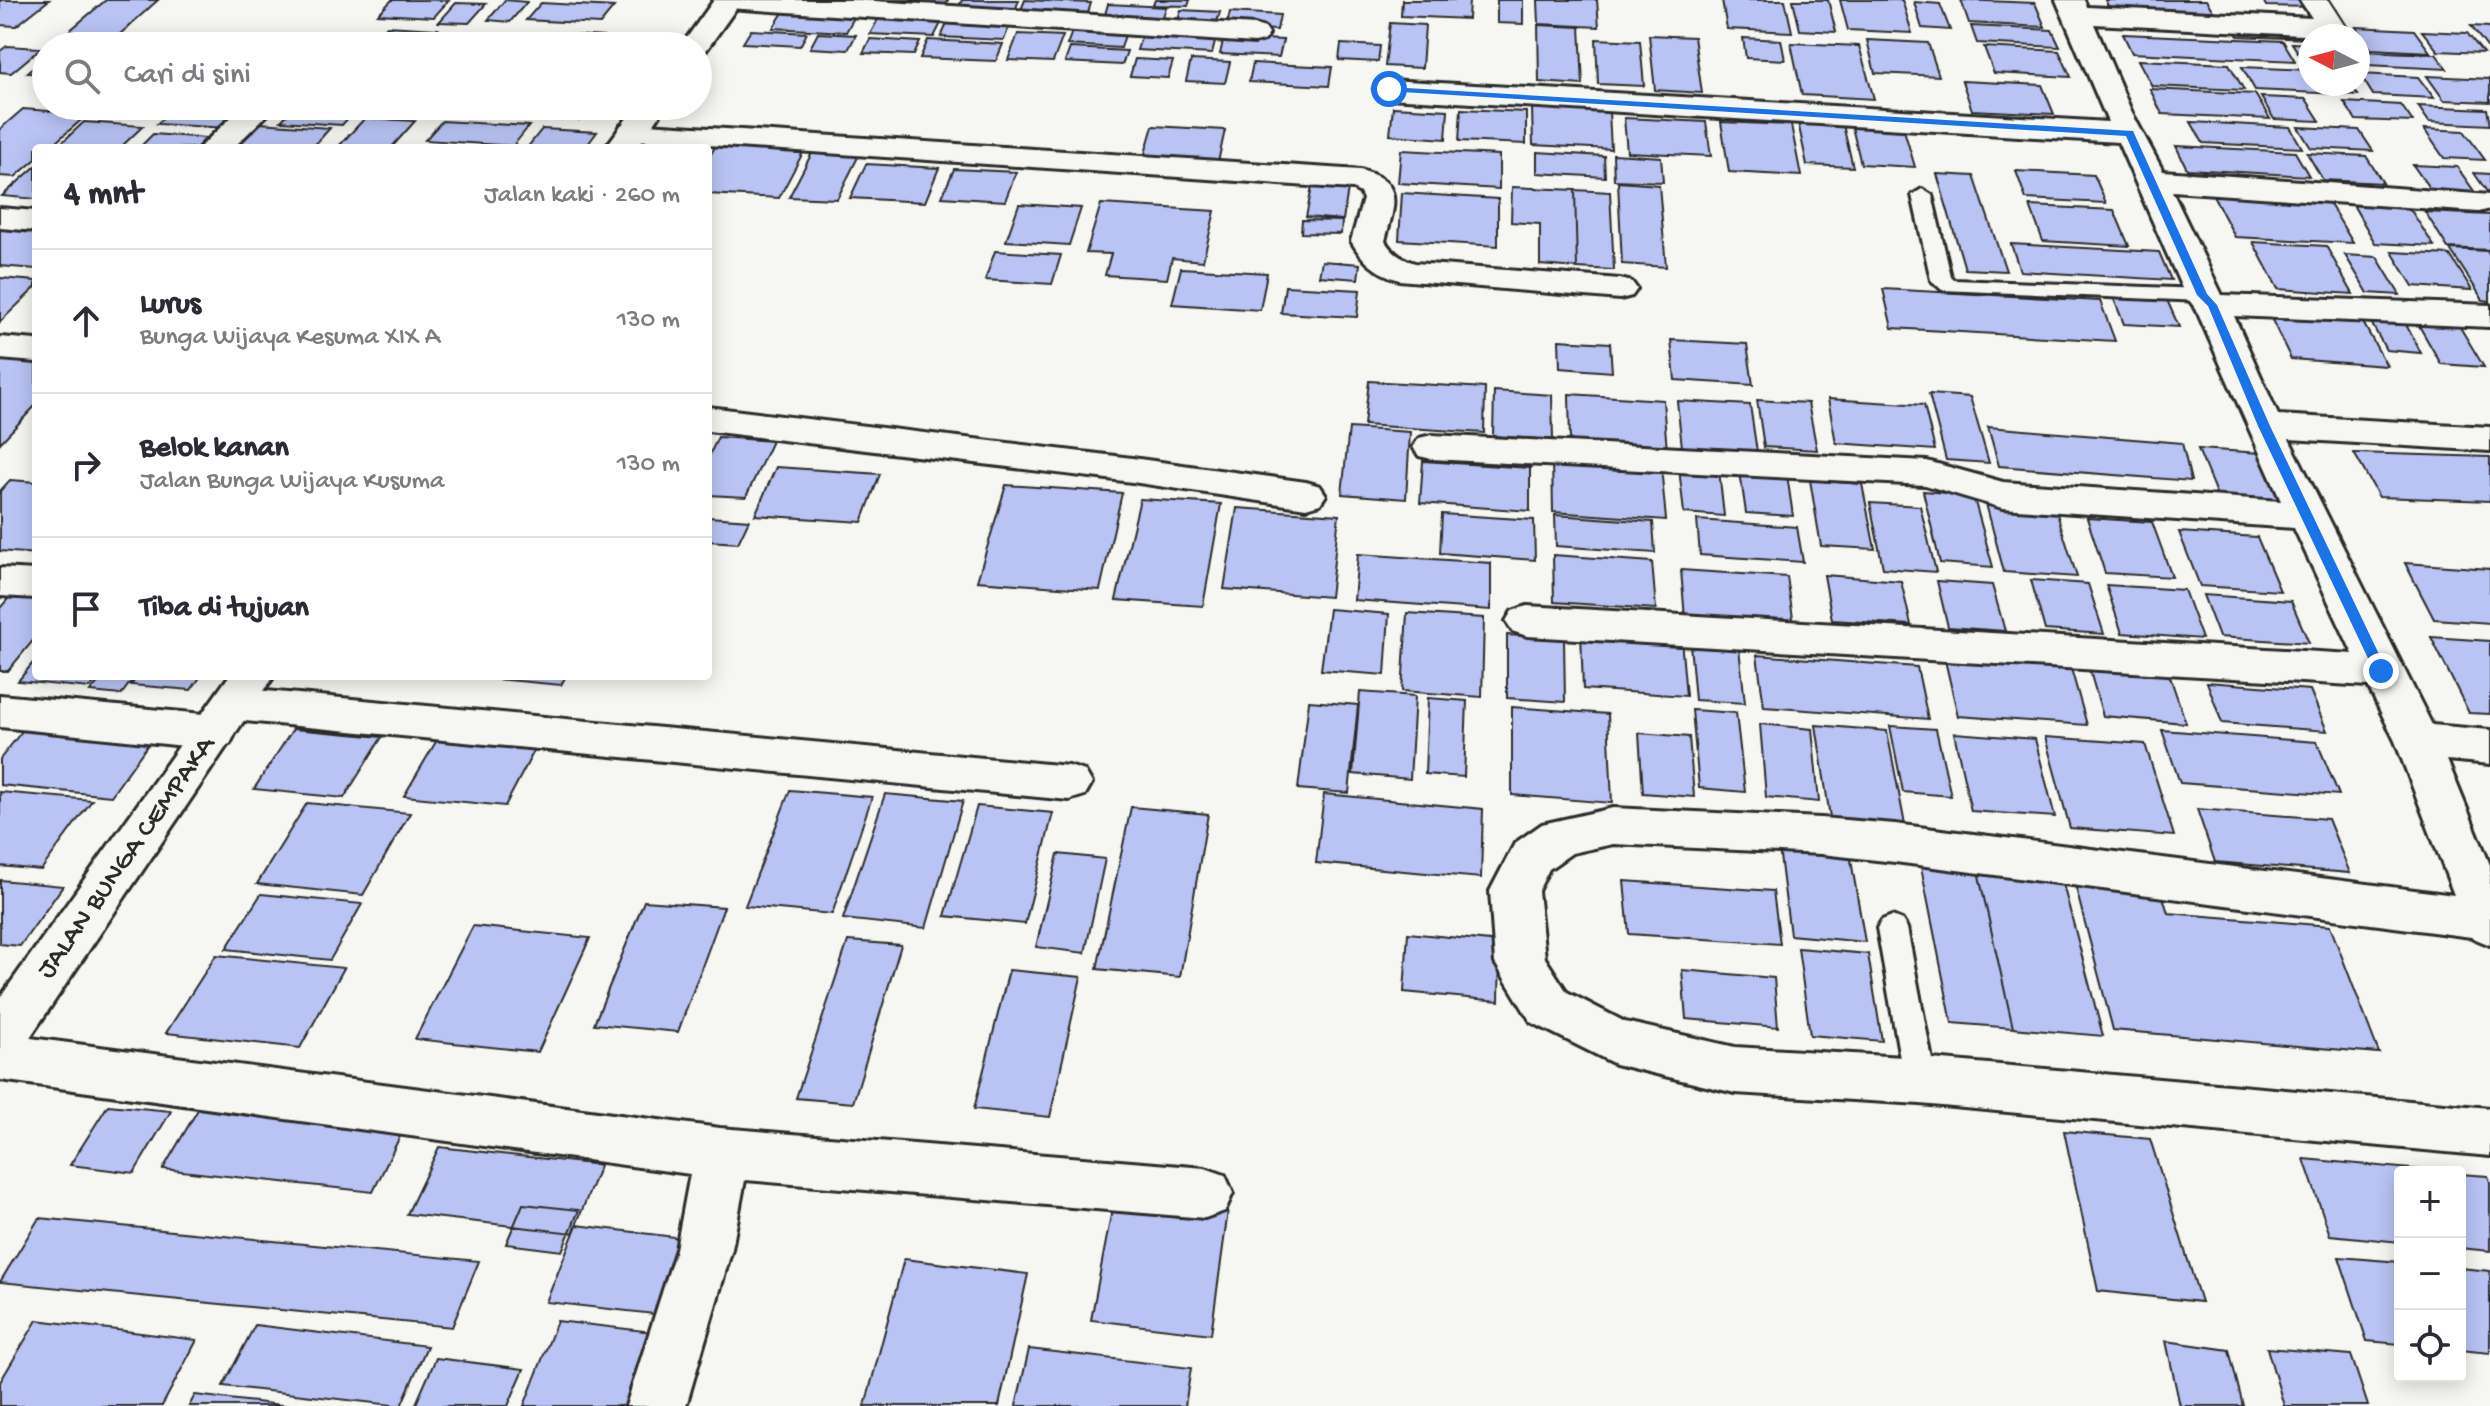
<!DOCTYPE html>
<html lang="id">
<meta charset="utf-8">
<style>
body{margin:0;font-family:"Gochi Hand",sans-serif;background:#f7f7f7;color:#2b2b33}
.controls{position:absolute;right:24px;bottom:24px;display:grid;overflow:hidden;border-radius:8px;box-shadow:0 4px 20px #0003}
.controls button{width:72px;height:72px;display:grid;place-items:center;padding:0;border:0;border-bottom:2px solid #e1e1e2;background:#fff;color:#2b2b33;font:40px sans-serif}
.compass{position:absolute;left:2298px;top:24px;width:72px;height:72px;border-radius:50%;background:#fff;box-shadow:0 4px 20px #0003;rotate:276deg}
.stop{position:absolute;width:24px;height:24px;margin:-18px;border:6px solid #1a73e8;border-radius:50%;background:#fff}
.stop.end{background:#1a73e8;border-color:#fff;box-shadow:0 2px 8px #0008}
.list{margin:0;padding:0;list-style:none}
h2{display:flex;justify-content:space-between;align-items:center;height:104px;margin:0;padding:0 32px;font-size:34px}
h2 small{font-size:26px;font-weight:400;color:#7c7c81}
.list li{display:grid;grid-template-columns:52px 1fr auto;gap:24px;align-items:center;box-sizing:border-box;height:144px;padding:0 32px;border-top:2px solid #e1e1e2}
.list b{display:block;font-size:30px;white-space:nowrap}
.list p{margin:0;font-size:26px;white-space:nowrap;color:#7c7c81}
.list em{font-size:26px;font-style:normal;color:#7c7c81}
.icon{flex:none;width:44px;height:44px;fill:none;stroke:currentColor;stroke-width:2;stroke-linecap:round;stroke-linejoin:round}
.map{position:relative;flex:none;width:2490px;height:1406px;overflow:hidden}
.search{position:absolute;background:#fff;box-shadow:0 4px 20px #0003;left:32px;top:32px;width:680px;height:88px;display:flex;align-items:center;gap:20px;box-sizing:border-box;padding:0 28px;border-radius:44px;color:#7c7c81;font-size:30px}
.panel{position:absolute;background:#fff;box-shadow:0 4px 20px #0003;left:32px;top:144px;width:680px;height:536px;border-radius:8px}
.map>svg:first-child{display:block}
.building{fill:#b9c4f5;stroke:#2b2b2b;stroke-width:2}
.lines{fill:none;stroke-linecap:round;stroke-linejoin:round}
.service-casing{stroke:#2b2b2b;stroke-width:6}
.minor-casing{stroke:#2b2b2b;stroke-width:6}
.tertiary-casing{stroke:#2b2b2b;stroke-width:6}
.service{fill:#f6f6f2;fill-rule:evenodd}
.minor{fill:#f6f6f2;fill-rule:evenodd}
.tertiary{fill:#f6f6f2;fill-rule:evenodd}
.route{fill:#1a73e8}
.labels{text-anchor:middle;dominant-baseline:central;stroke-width:8;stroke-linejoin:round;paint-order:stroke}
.street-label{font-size:28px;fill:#2b2b2b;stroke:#f6f6f2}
</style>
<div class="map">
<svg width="2490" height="1406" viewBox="0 0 2490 1406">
<rect width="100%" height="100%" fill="#f6f6f2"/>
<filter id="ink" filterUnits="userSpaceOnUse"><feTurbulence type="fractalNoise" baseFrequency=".0125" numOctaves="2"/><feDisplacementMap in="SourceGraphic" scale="16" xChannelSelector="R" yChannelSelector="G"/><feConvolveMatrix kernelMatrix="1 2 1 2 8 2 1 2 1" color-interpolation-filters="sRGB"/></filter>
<g filter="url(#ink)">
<path class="building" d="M0,0H49L16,26L0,25Z
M106,0H158L119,35L68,32Z
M392,0H449L434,17L378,14Z
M505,0L527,2L510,22L488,20Z
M888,0H948L943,9L885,6Z
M962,0H1019L1014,13L957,10Z
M1025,0L1091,3L1087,16L1020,12Z
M1155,0H1190L1188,6L1153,5Z
M1402,0H1469L1468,19L1401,16Z
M1497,0H1523V24L1497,23Z
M1538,0H1597L1599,27L1539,24Z
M1722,0H1785L1792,32L1727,29Z
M1793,0H1828L1836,32L1800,30Z
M1840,0H1902L1912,33L1848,30Z
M1961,0L2035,3L2045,27L1969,23Z
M2105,0H2206L2218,19L2112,14Z
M2263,0H2305L2310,7L2266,6Z
M1914,2L1940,4L1950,30L1922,28Z
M456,3L486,4L469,23L439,22Z
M541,3L614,7L600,24L526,20Z
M1108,4L1166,7L1162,21L1104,18Z
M1181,10L1220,12L1216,25L1177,24Z
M784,11L856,14L846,32L773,28Z
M882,12L945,15L934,37L870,34Z
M1230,12L1280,15L1277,30L1226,28Z
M949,19L1011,22L1004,40L941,37Z
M1390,23L1425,25L1422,68L1385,66Z
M2230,24L2350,30L2356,36H2310V39L2238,36Z
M1538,25L1580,27L1583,85L1539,82Z
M387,26L438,29L422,46H367Z
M1074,26L1127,28L1121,48L1067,45Z
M1971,26L2052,30L2060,47L1977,43Z
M2471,26L2490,27V51Z
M2356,27L2414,30L2430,52L2371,49Z
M751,30L807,33L800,46L743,43Z
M1143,31L1217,34L1212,54L1137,50Z
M2422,31L2467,33L2483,53L2438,51Z
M538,33L603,37L597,46H528Z
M818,33L856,35L848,50L810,48Z
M1018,34L1063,36L1053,62L1008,60Z
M2123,34L2283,41L2295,61L2132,53Z
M73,35L112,37L102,46H59Z
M1649,35L1694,37L1702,93L1655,90Z
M1224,37L1283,40L1279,57L1220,54Z
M1743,38L1781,40L1785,60L1746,58Z
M870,39L920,42L914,55L863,53Z
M1596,39L1640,41L1644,86L1598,84Z
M928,40L1003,44L996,61L920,58Z
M1867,40L1928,43L1939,76L1875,73Z
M1791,43L1859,46L1874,99L1802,95Z
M2292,43L2310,44V63H2305Z
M1341,44L1380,46L1378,62L1339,60Z
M7,46L41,48L11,73L0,72V51Z
M1984,47L2059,51L2071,77L1994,73Z
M1070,48L1127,51L1122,65L1065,62Z
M2358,51L2436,54L2447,69L2367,65Z
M46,57V74L27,73Z
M1135,59L1173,61L1168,78L1130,76Z
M1191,60L1230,62L1225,83L1186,81Z
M2138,60L2229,64L2244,90L2152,86Z
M1253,63L1332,67L1329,86L1249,82Z
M2242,67L2310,70V84H2351L2358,95L2255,90Z
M2360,74L2418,77L2434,98L2373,95Z
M2427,76L2490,79V102L2444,100Z
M1962,81L2042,85L2054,114L1972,110Z
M2150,89L2255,94L2270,119L2162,114Z
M2261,97L2306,99L2320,121L2274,119Z
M2344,102L2401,105L2413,122L2356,120Z
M176,106H251L228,128L157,124Z
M295,106H359L342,125L281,121Z
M383,106H470L462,115L379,110Z
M491,106H591L580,120L484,114Z
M2418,106L2487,109L2490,125L2429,122Z
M1393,107L1448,110L1446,139L1390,135Z
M1532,108L1609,112L1611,149L1533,145Z
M23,109L88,114L49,148H36V159L15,177L0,176V129Z
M1461,109L1526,112V144L1459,141Z
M365,118L415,121L391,148H337Z
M1624,118L1706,122L1711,156L1627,152Z
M442,121L529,126L513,146L425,140Z
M84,122L143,126L120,148H56Z
M1721,122L1791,125L1801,176L1729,172Z
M1798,122L1843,125L1853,167L1807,165Z
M2191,122L2290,127L2302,148L2203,143Z
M260,123L330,128L312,148H236Z
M1153,126L1225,130L1218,162L1144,157Z
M1852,127L1904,130L1915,167L1861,164Z
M2298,127L2359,130L2373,151L2311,148Z
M542,129L597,132L585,148H527Z
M2424,129L2464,131L2485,160L2444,158Z
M153,134L207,138L196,148H139Z
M718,142L806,147L779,198L708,194V159Z
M2176,146L2295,152L2309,176L2187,169Z
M1401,150L1499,155V189L1398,183Z
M813,151L860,153L837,199L789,197Z
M1537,152L1604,156L1605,177L1537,173Z
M2307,153L2366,156L2383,183L2323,180Z
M1613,154L1661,157L1663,182L1614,180Z
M866,164L939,168L925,202L850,198Z
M2413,165L2457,167L2476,194L2432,192Z
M36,166V199L2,196Z
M954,169L1016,172L1005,201L942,197Z
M2016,171L2094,175L2106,203L2026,199Z
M2474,173L2490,174V196Z
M1937,174L1974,176L2006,271L1965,269Z
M1618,182L1659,185L1666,267L1622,264Z
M1312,187L1348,189L1343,220L1306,217Z
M1512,187L1575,190L1577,268L1540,265V224L1511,222Z
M1575,190L1610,192L1614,270L1577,268Z
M1402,193L1498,199V246L1399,240Z
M2213,195L2328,201L2353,243L2235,237Z
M2352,203L2408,206L2434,246L2375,243Z
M1019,204L1081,208L1069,245L1006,241Z
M1101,204L1215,211L1203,261L1172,258L1167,279L1105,275L1111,254L1086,253Z
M2030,206L2114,210L2129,246L2043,241Z
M2425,212L2490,215V250L2448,248Z
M1302,220L1342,221L1341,234L1301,233Z
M0,221L36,224V269L0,266Z
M2253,242L2326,246L2353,294L2278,289Z
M2011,244L2159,252L2171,280L2020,271Z
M2450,249L2487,251L2490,256V301L2483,300Z
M995,251L1061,255L1052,284L985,280Z
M2392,252L2450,255L2472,290L2413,286Z
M2345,255L2377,257L2400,295L2368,293Z
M1322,261L1360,264L1358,279L1319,276Z
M1181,268L1267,273L1260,310L1172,304Z
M0,278L36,281V287L0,322Z
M1285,286L1360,290L1357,317L1281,313Z
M1883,289L2100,301L2115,341L1892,328Z
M2113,297L2167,300L2179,327L2124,324Z
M2268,312L2361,319L2387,366L2291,359Z
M2367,315L2402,317L2421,353L2386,350Z
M2414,317L2455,319L2484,367L2441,364Z
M1559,340L1610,343L1612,372L1560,368Z
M1671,340L1747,344L1753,385L1675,380Z
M0,352L36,355V405L0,443Z
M1369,381L1485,388L1484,433L1364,425Z
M1494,391L1552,395L1553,440L1493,436Z
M1569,394L1663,400L1667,451L1570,445Z
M1929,394L1970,397L1989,463L1946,460Z
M1828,399L1924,405L1935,450L1836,443Z
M1757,400L1808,403L1817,450L1764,447Z
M1677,401L1750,405L1757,452L1682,447Z
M1988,427L2182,443L2191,481L1999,466Z
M1349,428L1410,432L1406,499L1342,494Z
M718,437L772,441L746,497L708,495V458Z
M2198,449L2262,453L2283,501L2217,496Z
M2354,453L2490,457V501L2379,497Z
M1552,459L1661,466L1666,520L1553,512Z
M1423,461L1530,468V511L1420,503Z
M776,467L880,474L862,522L755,515Z
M1679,468L1719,470L1724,516L1684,513Z
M1740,472L1787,475L1793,516L1746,513Z
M10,480L36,482V554L0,551V491Z
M1810,480L1862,484L1875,549L1821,546Z
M1006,485L1122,493L1100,590L977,581Z
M1923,491L1973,495L1993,567L1940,563Z
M1140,499L1221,504L1203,606L1116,600Z
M1985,500L2054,504L2077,577L2004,572Z
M1870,503L1920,506L1936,572L1883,568Z
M1237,508L1339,515L1330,597L1224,589Z
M1442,514L1534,520L1535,560L1440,553Z
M1555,515L1653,522L1655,553L1556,546Z
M708,517L749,520L738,543L708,541Z
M2087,518L2152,522L2172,577L2105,573Z
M1697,520L1797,527L1803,562L1700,555Z
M2179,532L2257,537L2280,591L2200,586Z
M1358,554L1491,563V610L1354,600Z
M1553,555L1652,562L1656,609L1554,602Z
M2405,563L2490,569V623L2434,619Z
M1681,570L1787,577L1794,625L1685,618Z
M1824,575L1901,581L1911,625L1832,620Z
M2031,580L2088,584L2104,634L2045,630Z
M1937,581L1992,585L2005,631L1948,627Z
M2106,585L2184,590L2202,639L2122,633Z
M13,593L36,595V637L8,671H0V608Z
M2203,595L2291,601L2309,643L2219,637Z
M1329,609L1389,614L1385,675L1321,670Z
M1407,613L1484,618L1482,697L1402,691Z
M1581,631L1681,639L1686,696L1583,689Z
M1507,635L1564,639L1565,702L1507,698Z
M2431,637L2490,641V714L2469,713Z
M1690,644L1739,648L1745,703L1695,700Z
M1757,655L1917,667L1928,719L1764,707Z
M1944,656L2070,665L2087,725L1958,716Z
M36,659V676H99L90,688L18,681Z
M2089,668L2169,674L2186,723L2103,716Z
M103,676H135L121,695L90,692Z
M138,676H201L191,690L131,685Z
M463,676H566L561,685Z
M2207,682L2310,690L2327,731L2222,723Z
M1360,692L1415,696L1410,779L1353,774Z
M1428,698L1467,701L1464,777L1425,774Z
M1309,701L1358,705L1349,793L1298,789Z
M1512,707L1608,714L1612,803L1512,795Z
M1692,710L1736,713L1745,792L1699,788Z
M30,721L156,733L111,796L0,785V759Z
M1760,724L1812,729L1819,802L1766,797Z
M1816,725L1887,731L1906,830L1831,824Z
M1890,726L1936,729L1951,796L1903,792Z
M293,729L382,737L344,798L254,789Z
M2162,730L2317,742L2339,795L2180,783Z
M1639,733L1689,737L1694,797L1643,793Z
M1954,733L2035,739L2055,817L1971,811Z
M2045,737L2145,744L2174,836L2070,828Z
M437,740L535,749L505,806L404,796Z
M790,790L872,797L832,914L745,906Z
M0,792L92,800L41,870L0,866Z
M885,794L963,801L926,928L843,919Z
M1324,794L1483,809L1481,878L1316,863Z
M307,803L410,813L363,895L257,884Z
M977,806L1053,813L1025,924L945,916Z
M1131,807L1208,814L1180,977L1097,969Z
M2197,809L2328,819L2350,873L2215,862Z
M1779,848L1850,854L1865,942L1790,935Z
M1058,854L1105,859L1085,953L1036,947Z
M1919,857L1976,862L2013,1028L1952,1023Z
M1976,862L2059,869L2103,1036L2013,1028Z
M2073,877L2159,884L2168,913L2330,926L2379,1053L2113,1030Z
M0,880L63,886L20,946L0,944Z
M1624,881L1773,891L1780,944L1629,934Z
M261,894L362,904L330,960L226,949Z
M644,901L724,907L678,1032L594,1024Z
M473,926L590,938L538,1052L415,1039Z
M1408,933L1500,942L1499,1001L1404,992Z
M848,941L901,945L853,1103L796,1098Z
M1798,948L1868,954L1882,1041L1810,1035Z
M216,955L344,968L300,1048L166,1033Z
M1009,970L1081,977L1050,1117L974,1109Z
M1682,970L1774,978L1778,1027L1686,1019Z
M108,1105L171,1111L134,1173L70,1165Z
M200,1106L404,1128L373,1192L163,1169Z
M2064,1131L2150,1139L2201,1302L2098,1291Z
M439,1147L600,1165L573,1233L407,1214Z
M2304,1159L2443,1172H2400V1242L2330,1235Z
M2460,1174L2488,1176L2490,1182V1251L2460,1248Z
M1114,1199L1228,1211L1211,1334L1091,1320Z
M523,1204L579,1210L562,1251L506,1244Z
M39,1218L479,1261L452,1327L0,1282Z
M577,1225L699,1240L672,1316L546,1302Z
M2339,1257L2400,1262V1344L2367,1341Z
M904,1259L1028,1274L999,1406H865Z
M2460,1268L2490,1271V1353L2460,1350Z
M37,1320L197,1340L162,1406H0V1382Z
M557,1321L671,1334L647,1406H524Z
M255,1325L427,1346L401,1406L223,1386Z
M2166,1341L2229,1350L2243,1406H2180Z
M2267,1348L2351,1355L2368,1406H2284Z
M1029,1349L1191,1368L1185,1406H1016Z
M436,1358L524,1369L508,1406H415Z
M195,1395L289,1406H189Z"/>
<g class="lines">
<defs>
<path id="service" d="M1922,189L1932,195L1951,277L1954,280L2202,289L2212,295L2202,301L1942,290L1931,280L1912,195Z
M1892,916L1902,920L1907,928L1936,1081L1931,1091L1920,1095L1909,1091L1904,1081L1877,928L1882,920Z"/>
<path id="minor" d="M714,0H858L1255,25L1265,28L1269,34L1265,40L1255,43L728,8L718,6Z
M2056,0H2084L2087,7L2312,18L2300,0H2328L2346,28L2342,34L2322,36L2094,24L2132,113L2163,171L2490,195V209L2479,212L2172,191L2222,295L2490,305V327L2234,316L2278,415L2490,427V451L2289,439L2432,725L2490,730V764L2447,760L2490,865V945L2471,937L1895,862L1821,854L1613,844L1572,853L1549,869L1538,891L1545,958L1567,992L1625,1022L1735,1047L1920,1058L2490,1108V1156L1920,1104L1735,1093L1615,1064L1531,1022L1495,963L1490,891L1515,843L1542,824L1613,808L1821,818L1895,824L2454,895L2395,741L2368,686L1527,636L1512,631L1506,621L1512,611L1527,606L2353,654L2294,528L2002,508L1925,485L1432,459L1419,456L1413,447L1419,438L1432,435L1927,461L2003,482L2281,501L2196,309L2185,295L2118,142L1389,98L1378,95L1374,89L1378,83L1389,80L2108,122Z
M243,106H276L233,148H199Z
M632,123L1360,170C1406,182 1394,205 1385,241C1392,253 1402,259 1415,263L1620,279L1632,282L1637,289L1632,296L1620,299L1399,280C1375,272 1364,263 1351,241L1363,199L1360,193L1353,189L621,139L617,132L621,125Z
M0,208L36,211V231L0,228Z
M0,337L36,340V362L0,359Z
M708,407L1132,458L1306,482L1320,486L1326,495L1320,504L1306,508L1132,482L708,431Z
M0,568L36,570V598L0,596Z
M235,688L1069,766L1085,771L1092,783L1085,795L1069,800L235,720L219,715L213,704L219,693Z
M0,695L214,715L230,720L236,732L230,744L214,749L0,727Z
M0,1034L720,1128L1205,1168L1225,1175L1233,1193L1225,1211L1205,1218L745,1180L732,1249L686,1406H626L676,1249L690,1174L0,1080Z"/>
<path id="tertiary" d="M714,0H742L705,52L698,54V46H681Z
M636,106H666L637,148H605Z
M229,676H274L18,1055L0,1061V998Z"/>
</defs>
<use href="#service" class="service-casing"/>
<use href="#minor" class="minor-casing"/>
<use href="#tertiary" class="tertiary-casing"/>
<use href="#service" class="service"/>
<use href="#minor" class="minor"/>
<use href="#tertiary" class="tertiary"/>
</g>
</g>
<path class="route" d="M1389,87L2133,131L2207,294L2217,305L2270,426L2387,671L2385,675H2376L2374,671L2258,426L2208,306L2197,295L2126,136L1386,91Z"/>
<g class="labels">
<g class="street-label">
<text transform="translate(127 858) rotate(-55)">JALAN BUNGA CEMPAKA</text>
</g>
</g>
</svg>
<div class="controls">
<button>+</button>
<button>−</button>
<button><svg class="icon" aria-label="locate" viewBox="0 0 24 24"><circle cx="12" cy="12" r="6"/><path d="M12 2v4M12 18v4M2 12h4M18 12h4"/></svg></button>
</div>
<svg class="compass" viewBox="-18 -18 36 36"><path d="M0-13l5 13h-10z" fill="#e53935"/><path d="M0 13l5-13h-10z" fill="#7c7c81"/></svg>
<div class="stop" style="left:1389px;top:89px"></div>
<div class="stop end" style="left:2381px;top:671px"></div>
<div class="search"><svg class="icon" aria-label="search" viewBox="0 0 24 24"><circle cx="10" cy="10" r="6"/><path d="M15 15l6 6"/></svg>Cari di sini</div>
<section class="panel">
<h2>4 mnt<small>Jalan kaki · 260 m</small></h2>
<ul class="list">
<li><svg class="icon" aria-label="ahead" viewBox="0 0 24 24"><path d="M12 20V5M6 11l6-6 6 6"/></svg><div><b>Lurus</b><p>Bunga Wijaya Kesuma XIX A</p></div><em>130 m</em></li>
<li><svg class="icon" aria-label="right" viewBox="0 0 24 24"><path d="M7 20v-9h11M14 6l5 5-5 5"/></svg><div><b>Belok kanan</b><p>Jalan Bunga Wijaya Kusuma</p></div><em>130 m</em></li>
<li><svg class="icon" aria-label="arrive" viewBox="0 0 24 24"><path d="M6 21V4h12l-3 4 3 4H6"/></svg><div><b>Tiba di tujuan</b></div></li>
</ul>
</section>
</div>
